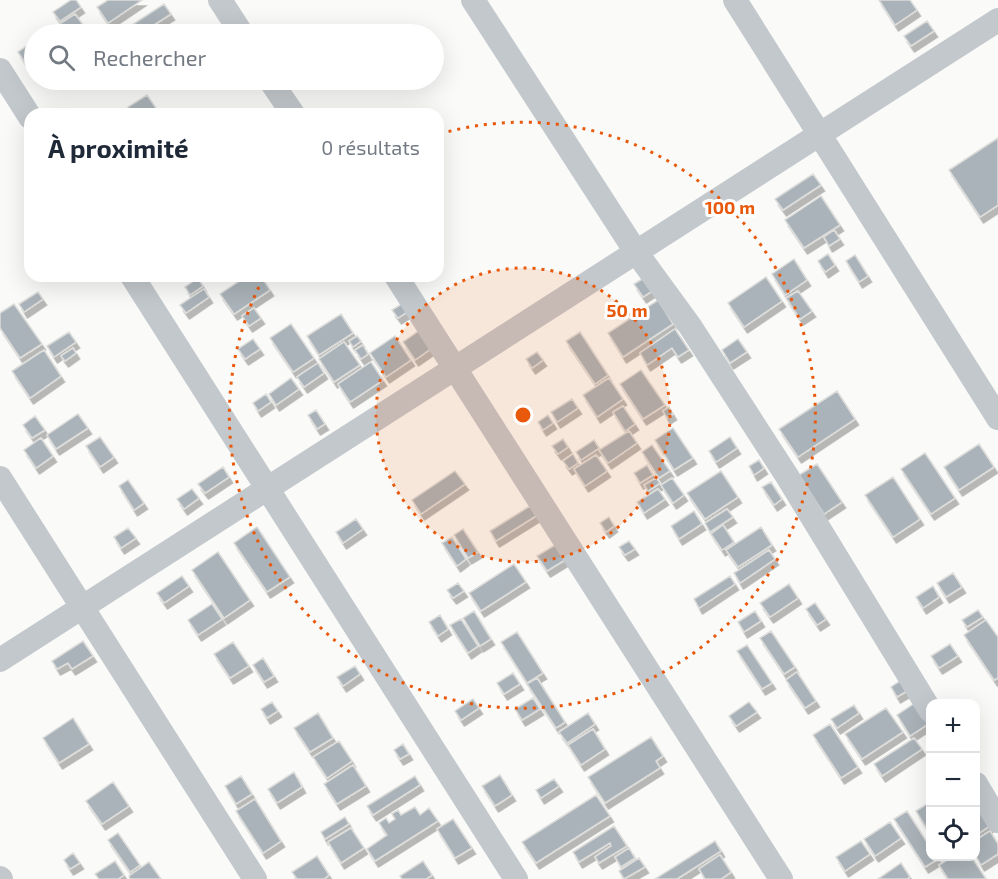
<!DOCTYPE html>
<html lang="fr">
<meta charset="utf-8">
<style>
body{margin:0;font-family:"Exo 2",sans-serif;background:#f6f6f7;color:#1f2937}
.controls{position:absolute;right:18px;bottom:18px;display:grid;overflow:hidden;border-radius:12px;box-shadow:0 6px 24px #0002}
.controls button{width:54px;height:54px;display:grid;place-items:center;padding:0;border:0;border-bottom:2px solid #e0e1e3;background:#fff;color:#1f2937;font:30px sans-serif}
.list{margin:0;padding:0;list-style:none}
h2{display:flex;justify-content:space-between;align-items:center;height:78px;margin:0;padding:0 24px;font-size:26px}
h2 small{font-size:20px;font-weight:400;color:#747a83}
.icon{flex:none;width:33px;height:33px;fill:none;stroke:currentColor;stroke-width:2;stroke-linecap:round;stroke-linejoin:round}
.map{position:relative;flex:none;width:998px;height:879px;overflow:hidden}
.search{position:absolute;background:#fff;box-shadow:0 6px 24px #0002;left:24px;top:24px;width:420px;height:66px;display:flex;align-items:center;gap:15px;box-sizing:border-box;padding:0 21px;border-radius:33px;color:#747a83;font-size:22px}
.panel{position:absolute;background:#fff;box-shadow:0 6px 24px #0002;left:24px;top:108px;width:420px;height:174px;border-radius:18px}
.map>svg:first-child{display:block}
.building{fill:#aab3b9;stroke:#dcdcda;stroke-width:1.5;filter:url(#shadow)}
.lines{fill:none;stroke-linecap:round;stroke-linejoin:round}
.street{stroke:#c3c8cc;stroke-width:24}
.ring{fill:none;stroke:#e8590c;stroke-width:3;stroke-dasharray:3 6}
.centre{fill:#e8590c;stroke:#fff;stroke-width:3}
.ring-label{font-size:18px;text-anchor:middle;font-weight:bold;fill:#e8590c;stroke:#fff;stroke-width:6;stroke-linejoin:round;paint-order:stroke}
</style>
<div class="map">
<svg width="998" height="879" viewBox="0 0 998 879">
<defs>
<filter id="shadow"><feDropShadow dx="3.5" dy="6" stdDeviation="0" flood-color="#0004"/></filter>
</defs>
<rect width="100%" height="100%" fill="#fafaf8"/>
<path class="building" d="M71,0H76L81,7L60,21L53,12Z
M108,0H142L108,23L97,7Z
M879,0H910L917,10L895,25Z
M164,4L171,14L140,34H118Z
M75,14L83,25L69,34H44Z
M927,21L934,31L911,46L904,36Z
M34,41V58L26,64L18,52Z
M147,95L160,114H132L128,107Z
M998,138V205L980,217L949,170Z
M813,174L821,185L783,210L775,199Z
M821,196L840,225L804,248L785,220Z
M834,230L840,239L829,246L824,237Z
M828,254L835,265L825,272L818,261Z
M855,255L868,276L859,282L846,261Z
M794,259L807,280L785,295L772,274Z
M247,276H261L270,290L234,314L220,294Z
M766,277L782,301L744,327L728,303Z
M198,278L203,286L190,295L185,287Z
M644,278L652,291L643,297L634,284Z
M204,289L209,297L186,313L180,305Z
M798,291L812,311L800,319L786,298Z
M38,292L43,299L24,312L19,304Z
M658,300L673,324L623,357L608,333Z
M405,302L410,310L398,318L392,310Z
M14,304L42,344L20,358L0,328V313Z
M254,308L261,318L249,326L242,316Z
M341,314L353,333L319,355L307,336Z
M291,324L314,358L293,372L270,338Z
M675,329L689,350L678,357L672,348L647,365L640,353Z
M420,330L432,348L415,360L403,342Z
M69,332L76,342L54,357L47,346Z
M580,332L608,375L595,384L566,341Z
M357,336L361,341L353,347L349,341Z
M395,336L411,360L386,377L370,353Z
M253,339L260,349L245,359L238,349Z
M738,339L747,352L730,363L722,350Z
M344,342L360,365L334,382L319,359Z
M363,345L368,354L361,359L355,350Z
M73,348L76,353L65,361L61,356Z
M44,350L61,376L30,398L12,371Z
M537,352L543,360L532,368L526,359Z
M371,362L383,380L350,402L338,384Z
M318,363L324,373L304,387L297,377Z
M641,370L665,405L643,419L620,384Z
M291,378L299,389L276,405L269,394Z
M609,378L623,399L597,417L583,395Z
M837,391L855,419L798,457L779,429Z
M266,394L271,402L258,411L253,403Z
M572,399L578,408L557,422L551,412Z
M623,406L635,424L625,431L613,412Z
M669,407L673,414L667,418L663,411Z
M316,410L325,424L317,429L308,415Z
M78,414L88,428L56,449L47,435Z
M548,415L553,423L543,430L538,422Z
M35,416L45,430L32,438L23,425Z
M673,428L693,458L674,470L655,440Z
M629,431L637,443L608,463L599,450Z
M100,437L114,457L100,467L86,446Z
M730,437L737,448L716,462L709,451Z
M41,438L53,456L36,468L24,450Z
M563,439L568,447L558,454L552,446Z
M594,440L599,448L581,460L576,452Z
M979,444L994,467L959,490L944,467Z
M652,445L670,471L659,478L642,452Z
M925,453L955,498L931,514L901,469Z
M573,454L578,463L569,469L563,461Z
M596,455L607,471L585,486L574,469Z
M759,460L764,468L754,475L749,466Z
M817,464L842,502L824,514L799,475Z
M647,465L653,475L640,483L634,473Z
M223,467L229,477L205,493L198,484Z
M455,471L465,484L421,514L412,500Z
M721,471L738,497L705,519L687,493Z
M893,477L920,519L893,537L865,495Z
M656,478L660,483L648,491L644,485Z
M672,478L684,495L673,503L661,485Z
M128,480L144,503L134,510L119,486Z
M771,482L782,499L774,505L762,487Z
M192,489L199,498L184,509L177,499Z
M658,489L665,499L644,513L637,502Z
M530,506L536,516L496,541L490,531Z
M727,509L733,517L710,532L705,523Z
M694,511L702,524L679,539L671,526Z
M609,517L614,526L606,532L600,523Z
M356,519L363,529L343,543L336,532Z
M723,525L734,542L722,550L711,534Z
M257,527L290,577L267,592L234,543Z
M761,527L772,545L738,567L726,550Z
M128,528L136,538L121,548L114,537Z
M463,529L478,552L468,558L454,535Z
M452,537L466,559L457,566L442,543Z
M629,541L635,549L625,555L619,547Z
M555,545L565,560L547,571L537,556Z
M769,550L775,559L740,583L734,573Z
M218,552L250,600L224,618L192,570Z
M514,564L526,582L481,611L469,593Z
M953,573L962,587L946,597L937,583Z
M182,576L189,586L164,603L157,593Z
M730,576L735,584L699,608L694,599Z
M458,583L464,591L453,598L447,590Z
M789,584L798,598L770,617L760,603Z
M933,586L939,597L923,608L916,597Z
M815,603L826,619L817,625L806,609Z
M212,604L222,619L198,635L188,620Z
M978,610L983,617L967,627L962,620Z
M474,611L491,639L480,646L463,618Z
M755,611L761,621L744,632L738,622Z
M440,615L448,629L438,636L429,622Z
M461,619L478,646L468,653L450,625Z
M986,620L998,637V678L994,680L964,635Z
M771,631L795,667L784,674L760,638Z
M517,632L543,673L527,683L501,642Z
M83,641L93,656L72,669L68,663L57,669L52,661Z
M233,642L249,666L230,678L214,654Z
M950,644L958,656L939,668L931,656Z
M747,645L772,683L762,689L737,651Z
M263,658L274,676L264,682L253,665Z
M355,666L360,674L343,686L337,677Z
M797,672L816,701L805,708L786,680Z
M513,673L520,684L504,694L497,683Z
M537,678L565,722L556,728L527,684Z
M900,681L907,691L897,697L891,687Z
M533,698L540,709L522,720L515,709Z
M473,699L479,708L461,720L455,711Z
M272,702L278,711L267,718L261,709Z
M749,702L757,712L736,726L729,716Z
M915,703L928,724L910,736L897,715Z
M854,705L859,713L837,728L831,719Z
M886,708L903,732L862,759L845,734Z
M318,713L333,738L310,752L294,728Z
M588,713L595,724L567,743L559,732Z
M73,718L89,744L59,763L43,738Z
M830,724L858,767L841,778L813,735Z
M593,729L605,749L581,765L568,745Z
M651,737L663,756L656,761L660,768L605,803L588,777Z
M914,738L922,749L882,776L874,764Z
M339,741L352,761L327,778L313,757Z
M403,744L409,754L400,759L394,750Z
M353,765L366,786L337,804L324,784Z
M294,772L302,787L277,803L268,789Z
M500,775L512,795L495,806L482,786Z
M241,776L252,794L236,804L225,786Z
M415,776L420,785L373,815L367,806Z
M554,779L559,786L541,798L536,790Z
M113,782L129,806L102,824L86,801Z
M596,795L610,816L536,863L522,842Z
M255,799L281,841L263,853L236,811Z
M930,802V829L928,831L916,811Z
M976,804L991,825L976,835Z
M415,807L420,815L429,808L438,821L375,861L367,849L387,835L379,823L386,818L389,823L395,819L392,814L398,810L401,815Z
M907,811L930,847V856H937L938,859L925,867L894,819Z
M345,817L349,824L325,839L321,832Z
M453,819L472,848L455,858L437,829Z
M890,822L901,838L875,856L864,839Z
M614,826L627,846L599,863L595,857L611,846L610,843L579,862L573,852Z
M351,828L364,848L341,863L328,842Z
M990,831L998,844V854L981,865L976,856V840Z
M118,833L140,865L130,872L108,840Z
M715,841L721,851L677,879H655Z
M861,841L870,854L845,871L836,857Z
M629,848L635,858L621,867L615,857Z
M73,853L80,863L70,869L64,860Z
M720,855L731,872L721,879H705L699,869Z
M317,856L329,875L324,879H297L292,872Z
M953,856H971L986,879H948L939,865Z
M639,858L645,867L624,879L619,871Z
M115,861L124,875L118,879H99L95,874Z
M423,861L432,875L426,879H402L400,876Z
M149,862L161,879H130L129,876Z
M901,863L910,877L907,879H878Z"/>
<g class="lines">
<path class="street" d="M220,0L242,34
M473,0L636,252L690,326L787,476L930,710
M735,0L998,418
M0,70L30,117
M270,80L293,114
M132,276L516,879
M396,276L781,879
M0,478L255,879
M0,660L998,20
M976,784L998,821
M0,878L1,879"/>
</g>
<circle cx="523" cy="415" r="147" fill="#e8590c" fill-opacity=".12"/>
<g class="ring">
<circle cx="523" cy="415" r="147"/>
<path d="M440 134A293 293 0 1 1 264 277"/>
</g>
<circle cx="523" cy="415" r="9" class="centre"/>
<g class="ring-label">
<text x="730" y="214">100 m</text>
<text x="627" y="317">50 m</text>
</g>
</svg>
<div class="controls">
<button>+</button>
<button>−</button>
<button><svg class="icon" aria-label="locate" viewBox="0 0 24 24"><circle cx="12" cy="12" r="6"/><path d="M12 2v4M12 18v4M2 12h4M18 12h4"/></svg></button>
</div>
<div class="search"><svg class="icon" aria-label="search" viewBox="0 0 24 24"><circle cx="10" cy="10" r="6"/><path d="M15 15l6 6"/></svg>Rechercher</div>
<section class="panel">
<h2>À proximité<small>0 résultats</small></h2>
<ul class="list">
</ul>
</section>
</div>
